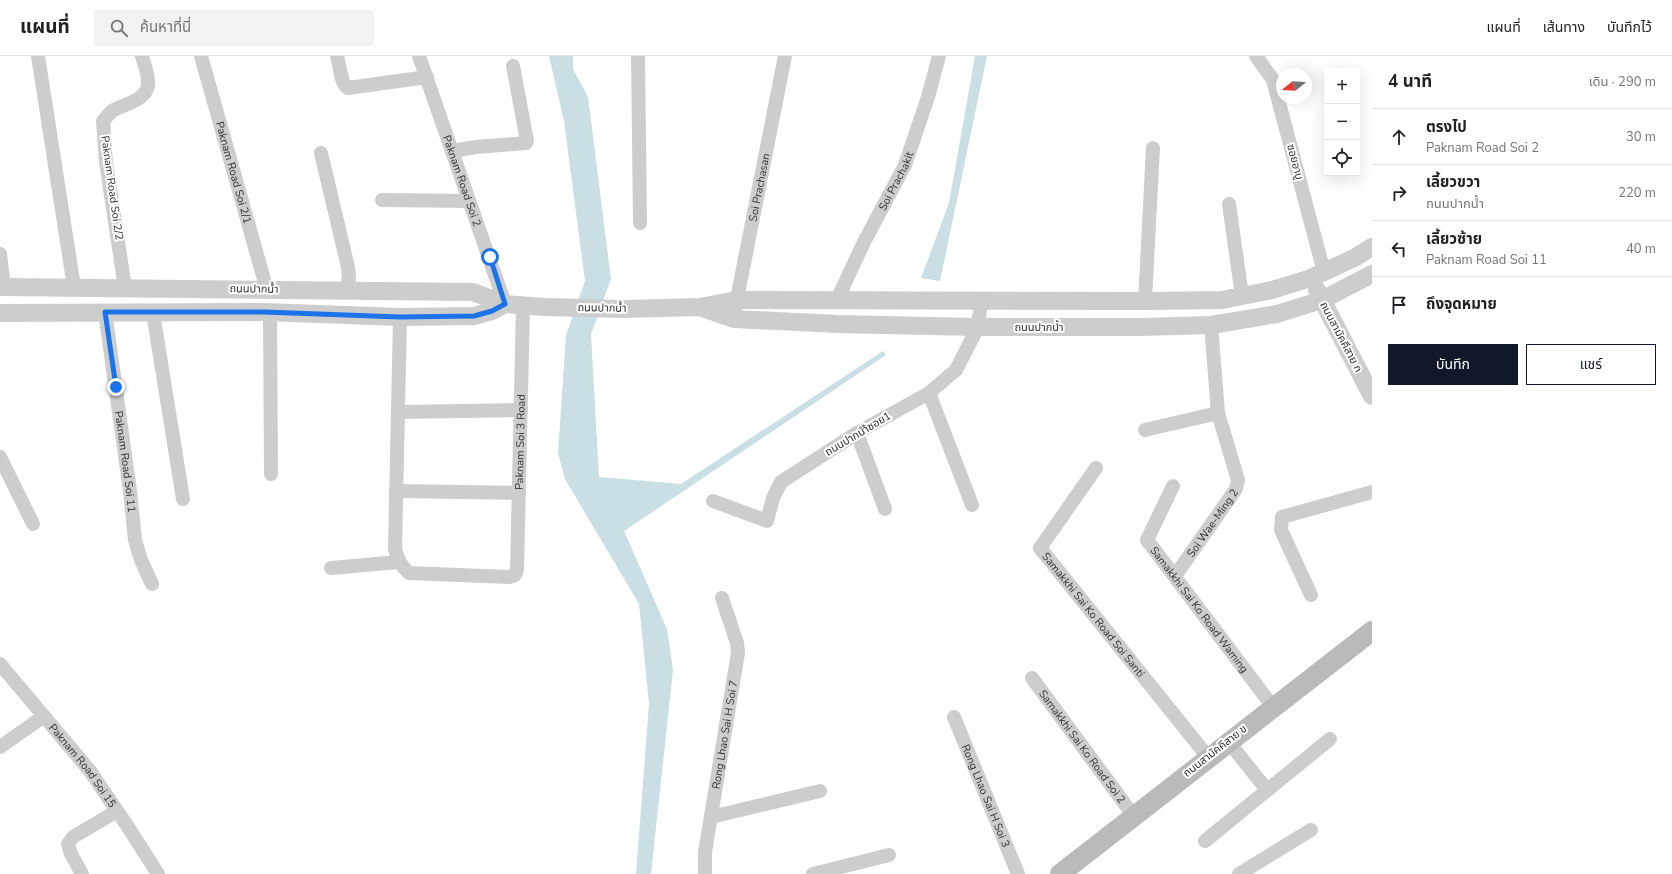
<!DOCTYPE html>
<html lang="th">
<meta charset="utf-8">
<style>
body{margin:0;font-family:"Nunito Sans","Noto Sans Thai",sans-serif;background:#f2f2f2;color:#202124}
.controls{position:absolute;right:12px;top:12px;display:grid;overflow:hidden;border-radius:0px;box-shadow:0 4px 16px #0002}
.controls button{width:36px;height:36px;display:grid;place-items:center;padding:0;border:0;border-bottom:1px solid #e0e0e0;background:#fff;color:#202124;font:20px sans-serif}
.compass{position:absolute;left:1276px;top:12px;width:36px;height:36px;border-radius:50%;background:#fff;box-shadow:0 4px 16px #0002;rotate:252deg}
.stop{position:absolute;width:12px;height:12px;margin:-9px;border:3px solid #1a73e8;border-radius:50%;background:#fff}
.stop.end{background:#1a73e8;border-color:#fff;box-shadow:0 1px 4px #0008}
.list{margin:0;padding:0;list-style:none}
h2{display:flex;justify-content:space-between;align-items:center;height:52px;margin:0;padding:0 16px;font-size:17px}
h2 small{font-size:13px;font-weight:400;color:#757577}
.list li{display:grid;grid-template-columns:26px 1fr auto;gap:12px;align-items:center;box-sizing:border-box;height:56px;padding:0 16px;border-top:1px solid #e0e0e0}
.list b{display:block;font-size:15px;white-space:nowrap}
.list p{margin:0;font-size:13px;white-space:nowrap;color:#757577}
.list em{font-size:13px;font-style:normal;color:#757577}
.actions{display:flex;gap:8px;padding:12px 16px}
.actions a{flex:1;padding:9px 0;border:1px solid #111827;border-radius:0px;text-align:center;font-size:14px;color:#111827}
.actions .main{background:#111827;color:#fff}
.icon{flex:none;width:22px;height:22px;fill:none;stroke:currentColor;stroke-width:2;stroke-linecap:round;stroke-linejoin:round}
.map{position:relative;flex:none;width:1372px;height:818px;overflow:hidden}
header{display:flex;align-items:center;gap:24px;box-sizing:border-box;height:56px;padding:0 20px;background:#fff;border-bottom:1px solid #e0e0e0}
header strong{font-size:19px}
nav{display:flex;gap:22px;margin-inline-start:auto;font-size:14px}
.search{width:280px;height:36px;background:#f2f2f2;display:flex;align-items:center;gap:10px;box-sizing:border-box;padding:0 14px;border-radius:0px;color:#757577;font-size:15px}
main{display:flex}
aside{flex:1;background:#fff}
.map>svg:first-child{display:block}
.water{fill:#c9dfe4}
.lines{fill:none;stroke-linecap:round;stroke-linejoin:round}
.minor{stroke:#cdcdcd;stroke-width:14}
.tertiary{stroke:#cdcdcd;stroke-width:18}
.secondary{stroke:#bababa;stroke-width:20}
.route{stroke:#1a73e8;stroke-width:5}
.labels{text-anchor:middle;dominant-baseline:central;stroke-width:4;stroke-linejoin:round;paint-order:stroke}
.street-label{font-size:11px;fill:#303030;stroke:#fff}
</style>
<header>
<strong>แผนที่</strong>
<div class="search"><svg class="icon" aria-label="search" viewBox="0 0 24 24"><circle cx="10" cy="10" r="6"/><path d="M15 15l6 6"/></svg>ค้นหาที่นี่</div>
<nav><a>แผนที่</a><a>เส้นทาง</a><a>บันทึกไว้</a></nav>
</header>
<main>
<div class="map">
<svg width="1372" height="818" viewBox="0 0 1372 818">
<rect width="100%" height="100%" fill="#fff"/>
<path class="water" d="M549,0H573V13L588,41L611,223L591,278L599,421L681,428L883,295L886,299L624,475L667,573L673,614L651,818H636L649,648L639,548L565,423L558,397L566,279L585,225L564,65Z
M975,0H987L940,225L921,222L949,147Z"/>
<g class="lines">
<g class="minor">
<path d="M38,0L74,231"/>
<path id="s1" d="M201,0L267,234"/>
<path d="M337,0C340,9 340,27 348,32L427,21"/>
<path id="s2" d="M419,0L505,248"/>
<path d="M638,0L640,167"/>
<path d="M1256,0L1273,24L1324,216"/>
<path d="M452,95L476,91L526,87L527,85L513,10"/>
<path d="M321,97L348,211L349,221L347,233"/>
<path d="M382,144L469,145"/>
<path d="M1229,148L1242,240"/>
<path d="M0,198L4,231"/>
<path d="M125,232L106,106L103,65C106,62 109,58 112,55C124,48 150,44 148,25C148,17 144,8 142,0"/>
<path id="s3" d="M837,244L864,186L905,109L928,41L939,0"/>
<path d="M1145,245L1153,92"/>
<path id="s4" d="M735,253L785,0"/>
<path id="s5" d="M105,256L130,435L135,484L141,504L152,528"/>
<path d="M153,257L183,443"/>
<path d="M270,257L271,418"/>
<path id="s6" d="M400,261L395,493C398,504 401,510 409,517L509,521L515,519L517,514L523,250"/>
<path d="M929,337L972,449"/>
<path d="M399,356L521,354"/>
<path d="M1145,374L1218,357"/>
<path d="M857,377L885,453"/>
<path d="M0,401L33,468"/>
<path id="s7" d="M1096,412L1040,492L1208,701"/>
<path id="s8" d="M1173,430L1147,484L1273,651"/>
<path d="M396,435L519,437"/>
<path d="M713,445L767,465L773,442L781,426L857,377L929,337L956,314L978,271L981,245"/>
<path d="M331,512L399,506"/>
<path id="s9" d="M1175,520L1236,433L1238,424L1218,357L1211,269"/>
<path d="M1311,539L1281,474L1282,461L1372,436"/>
<path id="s10" d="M0,608L90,715L128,771L158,818"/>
<path id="s11" d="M1032,622L1133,759"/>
<path id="s12" d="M954,661L1018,818"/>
<path d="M1228,685L1267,734"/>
<path d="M0,691L44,660"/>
<path d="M711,761L820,735"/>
<path d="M1205,785L1330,683"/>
<path d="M82,818L71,798L68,788L73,781L117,755"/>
<path id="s13" d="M705,818V796L738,597L737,587L722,542"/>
<path d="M813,818L889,799"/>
<path d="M1239,818L1311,774"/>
</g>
<path class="tertiary" d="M0,231L473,236L505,248L545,251L624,253L700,251L736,244L1145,245L1222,244L1272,234L1311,222L1356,201L1372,191
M1317,234L1372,340
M700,251L734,263L837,268L978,271H1141L1211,269L1277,258L1322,244L1372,218
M0,257L264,256L400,261L474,260L492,255L505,248"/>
<path class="secondary" d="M1060,818L1372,575"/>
</g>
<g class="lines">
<path class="route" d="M116,331L105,256H264L400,261L474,260L492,255L505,248L490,201"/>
</g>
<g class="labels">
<g class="street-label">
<text transform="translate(1295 106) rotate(75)">ซอยอาบู</text>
<text stroke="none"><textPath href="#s1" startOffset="121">Paknam Road Soi 2/1</textPath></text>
<text stroke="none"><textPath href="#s2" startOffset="132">Paknam Road Soi 2</textPath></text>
<text stroke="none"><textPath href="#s3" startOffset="133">Soi Prachakit</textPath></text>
<text transform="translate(112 132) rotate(82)">Paknam Road Soi 2/2</text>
<text stroke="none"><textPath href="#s4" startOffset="124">Soi Prachasan</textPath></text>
<text transform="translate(254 233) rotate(1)">ถนนปากน้ำ</text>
<text transform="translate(602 252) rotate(1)">ถนนปากน้ำ</text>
<text x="1039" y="271">ถนนปากน้ำ</text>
<text transform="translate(1341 281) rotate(62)">ถนนสามัคคีสาย ก</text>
<text transform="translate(858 378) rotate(-31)">ถนนปากนำ้ซอย1</text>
<text stroke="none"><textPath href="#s6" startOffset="500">Paknam Soi 3 Road</textPath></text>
<text stroke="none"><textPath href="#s5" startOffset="151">Paknam Road Soi 11</textPath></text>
<text stroke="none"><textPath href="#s9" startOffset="65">Soi Wae-Ming 2</textPath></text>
<text stroke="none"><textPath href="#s8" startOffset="147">Samakkhi Sai Ko Road Waming</textPath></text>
<text stroke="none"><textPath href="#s7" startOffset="183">Samakkhi Sai Ko Road Soi Santi</textPath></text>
<text stroke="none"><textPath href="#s13" startOffset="141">Rong Lhao Sai H Soi 7</textPath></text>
<text stroke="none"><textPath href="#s11" startOffset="85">Samakkhi Sai Ko Road Soi 2</textPath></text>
<text transform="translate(1215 695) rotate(-38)">ถนนสามัคคีสาย ข</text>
<text stroke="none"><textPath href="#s10" startOffset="131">Paknam Road Soi 15</textPath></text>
<text stroke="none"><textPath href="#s12" startOffset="85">Rong Lhao Sai H Soi 3</textPath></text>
</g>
</g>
</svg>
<div class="controls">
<button>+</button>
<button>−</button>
<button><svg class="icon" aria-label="locate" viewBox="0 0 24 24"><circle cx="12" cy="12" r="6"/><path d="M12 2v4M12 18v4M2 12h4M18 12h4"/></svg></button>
</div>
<svg class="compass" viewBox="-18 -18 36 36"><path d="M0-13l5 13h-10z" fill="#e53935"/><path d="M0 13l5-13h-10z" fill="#757577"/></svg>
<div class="stop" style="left:490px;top:201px"></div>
<div class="stop end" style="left:116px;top:331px"></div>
</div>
<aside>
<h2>4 นาที<small>เดิน · 290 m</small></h2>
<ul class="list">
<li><svg class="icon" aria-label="ahead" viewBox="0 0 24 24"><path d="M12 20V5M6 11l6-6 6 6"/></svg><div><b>ตรงไป</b><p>Paknam Road Soi 2</p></div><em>30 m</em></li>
<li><svg class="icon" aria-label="right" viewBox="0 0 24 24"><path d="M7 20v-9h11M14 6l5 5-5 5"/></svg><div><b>เลี้ยวขวา</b><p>ถนนปากน้ำ</p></div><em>220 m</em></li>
<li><svg class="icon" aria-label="left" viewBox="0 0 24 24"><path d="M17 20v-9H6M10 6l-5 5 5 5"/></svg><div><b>เลี้ยวซ้าย</b><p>Paknam Road Soi 11</p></div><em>40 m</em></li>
<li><svg class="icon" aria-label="arrive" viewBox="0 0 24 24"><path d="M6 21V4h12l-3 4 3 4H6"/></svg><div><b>ถึงจุดหมาย</b></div></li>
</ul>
<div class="actions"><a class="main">บันทึก</a><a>แชร์</a></div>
</aside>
</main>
